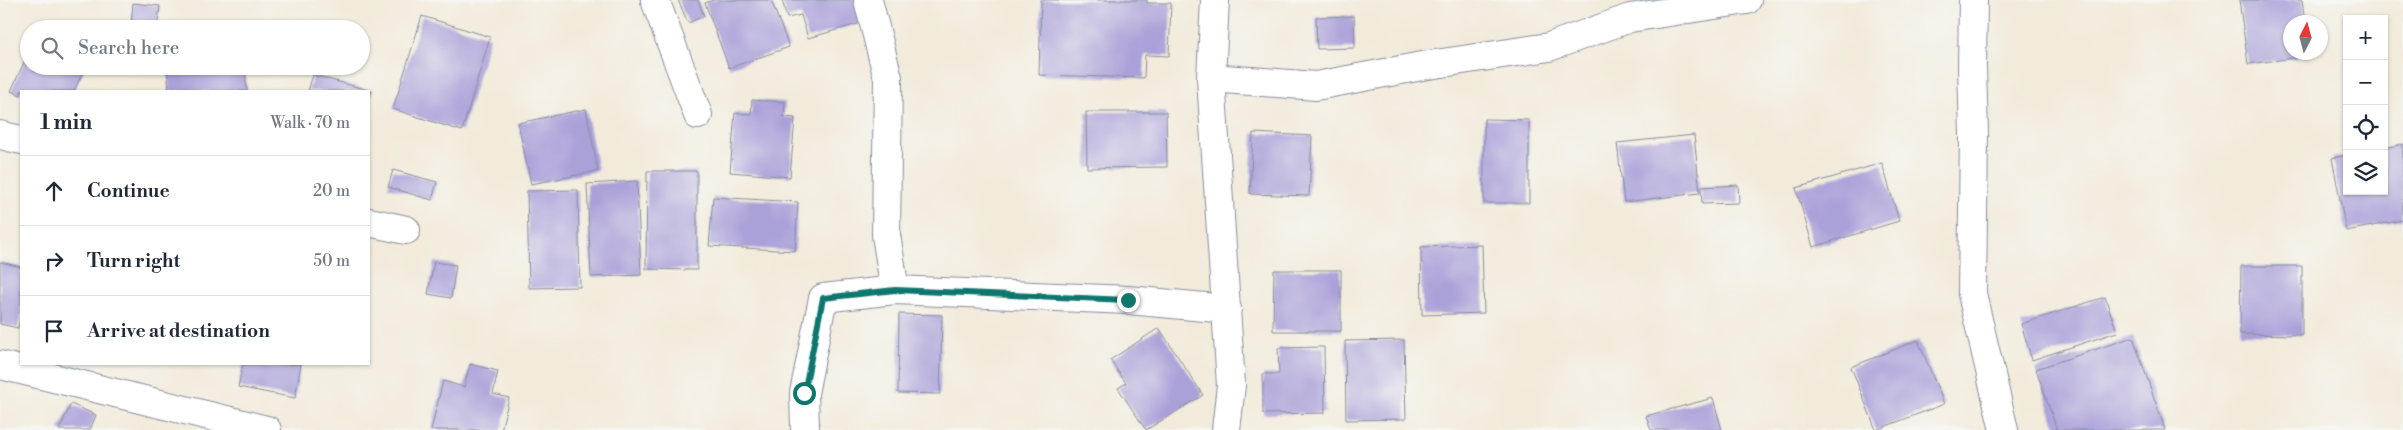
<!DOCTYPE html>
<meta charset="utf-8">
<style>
body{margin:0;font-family:"Libre Bodoni",serif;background:#f2f2f3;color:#1f2937}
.controls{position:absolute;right:15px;top:15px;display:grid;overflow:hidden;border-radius:0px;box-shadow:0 1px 4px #0004}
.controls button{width:45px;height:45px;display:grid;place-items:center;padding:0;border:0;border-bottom:1px solid #e0e1e3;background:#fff;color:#1f2937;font:25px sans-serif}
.compass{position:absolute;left:2283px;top:15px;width:45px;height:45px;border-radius:50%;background:#fff;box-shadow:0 1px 4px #0004;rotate:6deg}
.stop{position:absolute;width:15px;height:15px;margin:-11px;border:4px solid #0f766e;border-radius:50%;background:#fff}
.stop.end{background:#0f766e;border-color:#fff;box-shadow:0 1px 5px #0008}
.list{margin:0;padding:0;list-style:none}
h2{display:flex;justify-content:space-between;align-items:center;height:65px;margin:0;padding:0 20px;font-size:21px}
h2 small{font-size:16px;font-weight:400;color:#747a83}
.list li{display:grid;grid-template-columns:32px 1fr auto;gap:15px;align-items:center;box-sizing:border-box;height:70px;padding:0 20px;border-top:1px solid #e0e1e3}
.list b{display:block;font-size:19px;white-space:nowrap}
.list em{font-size:16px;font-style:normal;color:#747a83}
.icon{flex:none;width:28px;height:28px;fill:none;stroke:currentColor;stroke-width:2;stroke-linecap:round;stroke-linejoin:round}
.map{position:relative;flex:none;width:2403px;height:430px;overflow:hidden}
.search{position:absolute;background:#fff;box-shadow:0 1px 4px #0004;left:20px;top:20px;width:350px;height:55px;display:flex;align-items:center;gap:12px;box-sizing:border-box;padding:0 18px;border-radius:28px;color:#747a83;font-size:19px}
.panel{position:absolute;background:#fff;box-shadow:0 1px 4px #0004;left:20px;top:90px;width:350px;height:275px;border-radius:0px}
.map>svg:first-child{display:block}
.building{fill:#aba1d9}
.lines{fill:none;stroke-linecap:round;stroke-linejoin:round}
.street-casing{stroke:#868d9c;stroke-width:30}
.street{stroke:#fff;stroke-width:28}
.route{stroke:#0f766e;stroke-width:6}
</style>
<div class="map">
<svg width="2403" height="430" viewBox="0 0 2403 430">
<rect width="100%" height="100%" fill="#f6f6f2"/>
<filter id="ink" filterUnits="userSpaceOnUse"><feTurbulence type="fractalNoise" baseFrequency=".02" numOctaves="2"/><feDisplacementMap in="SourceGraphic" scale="10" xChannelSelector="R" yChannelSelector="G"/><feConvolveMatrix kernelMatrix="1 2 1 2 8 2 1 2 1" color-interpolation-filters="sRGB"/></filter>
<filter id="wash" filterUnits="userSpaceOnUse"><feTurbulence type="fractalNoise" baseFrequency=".0096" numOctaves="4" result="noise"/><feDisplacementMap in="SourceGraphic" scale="20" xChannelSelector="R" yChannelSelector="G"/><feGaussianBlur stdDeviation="1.12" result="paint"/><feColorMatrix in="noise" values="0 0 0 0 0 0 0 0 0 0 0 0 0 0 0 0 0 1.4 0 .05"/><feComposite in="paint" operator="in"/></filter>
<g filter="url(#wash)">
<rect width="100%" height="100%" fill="#f2ebdb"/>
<g id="blocks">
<path class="building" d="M678,0H698L704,16L688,23Z
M713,0H771L789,47L729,68L705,3Z
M782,0H859L865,22L808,38L801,15L787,18Z
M1041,0H1147V3H1171L1169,56L1145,55L1144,78L1039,75Z
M2239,0H2302L2305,22H2290V52H2309L2310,56L2248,64Z
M133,3L160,6L157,29H122V25L131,26Z
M422,16L490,37L462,131L393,109Z
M1354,16L1355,48L1317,49L1316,17Z
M29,51V66H86L74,91H21V95L11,91Z
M167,66H245L247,91H169Z
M313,75L372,91L369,99V91H308Z
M752,100L785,102L784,117L795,118L790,177L730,172L735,113L751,114Z
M586,109L598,171L531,184L518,123Z
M1086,112H1166L1167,167L1087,168Z
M1484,119L1529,120V203H1484Z
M1253,133L1312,136L1309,196L1250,194Z
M1694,135L1700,193L1624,202L1617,143Z
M2403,144V220L2346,231L2332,158L2347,155V191H2384V148Z
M1882,163L1899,221L1813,247L1796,188Z
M393,170L437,182L432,200L388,187Z
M647,171H697V270L646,269Z
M637,181L641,275L591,277L587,184Z
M1738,185L1739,203L1702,204L1701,187Z
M578,190L580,287L529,288L527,191Z
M713,197L798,202L795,251L709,246Z
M1482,245L1484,313L1422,315L1421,247Z
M0,262L21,267V314L18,328L0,324Z
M434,262L456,265L451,298L428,294Z
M2241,266H2302V335L2240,334Z
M1274,270H1341V331H1273Z
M2105,297L2117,332L2032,360L2021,324Z
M899,314L942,315L940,394L898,393Z
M1159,328L1203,395L1146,430L1118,388L1126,383L1110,360Z
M2133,337L2165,430H2057L2036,369Z
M1404,340L1406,419L1346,420L1345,341Z
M1918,340L1944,404L1876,430L1851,367Z
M1324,347L1325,413L1263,414V374H1279L1278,348Z
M243,364H301L295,398L238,387Z
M470,364L498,371L493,394L509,398L501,430H431L443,381L464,387Z
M1713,398L1722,430H1651L1646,416Z
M71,404L96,415L90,430H59Z"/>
</g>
</g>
<g filter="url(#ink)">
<use href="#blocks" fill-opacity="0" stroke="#868d9c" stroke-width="1"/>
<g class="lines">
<defs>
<path id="street" d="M655,0L698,115
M868,0L888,78L886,235L895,290L1128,300L1227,309
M1215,0L1211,78L1231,385L1226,430
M1973,0L1972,67L1974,134L1972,294L2004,430
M1211,78L1316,86L1422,66L1549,47L1630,18L1747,0
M0,135L21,140
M369,222L406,230
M0,365L267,430
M805,430L804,393L823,298L895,290"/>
</defs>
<use href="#street" class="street-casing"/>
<use href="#street" class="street"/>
</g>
</g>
<g class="lines" filter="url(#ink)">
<path class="route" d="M804,393L823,298L895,290L1128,300"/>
</g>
</svg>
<div class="controls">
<button>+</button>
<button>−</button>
<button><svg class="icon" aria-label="locate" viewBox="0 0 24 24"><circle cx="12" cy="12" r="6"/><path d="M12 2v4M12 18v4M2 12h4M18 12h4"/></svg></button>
<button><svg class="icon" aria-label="layers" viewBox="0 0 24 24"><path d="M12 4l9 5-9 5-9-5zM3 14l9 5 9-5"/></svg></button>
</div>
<svg class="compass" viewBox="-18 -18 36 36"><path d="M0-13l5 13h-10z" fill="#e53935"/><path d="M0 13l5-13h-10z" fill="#747a83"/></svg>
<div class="stop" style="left:804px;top:393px"></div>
<div class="stop end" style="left:1128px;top:300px"></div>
<div class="search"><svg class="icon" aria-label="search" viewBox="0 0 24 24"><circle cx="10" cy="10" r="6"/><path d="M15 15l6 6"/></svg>Search here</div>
<section class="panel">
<h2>1 min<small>Walk · 70 m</small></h2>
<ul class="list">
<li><svg class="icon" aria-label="ahead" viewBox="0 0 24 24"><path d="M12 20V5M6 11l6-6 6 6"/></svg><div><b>Continue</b></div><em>20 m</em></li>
<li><svg class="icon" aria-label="right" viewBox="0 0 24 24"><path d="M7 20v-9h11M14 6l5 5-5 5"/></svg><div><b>Turn right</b></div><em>50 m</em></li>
<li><svg class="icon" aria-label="arrive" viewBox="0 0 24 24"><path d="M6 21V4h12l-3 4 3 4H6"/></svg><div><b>Arrive at destination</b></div></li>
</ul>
</section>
</div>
